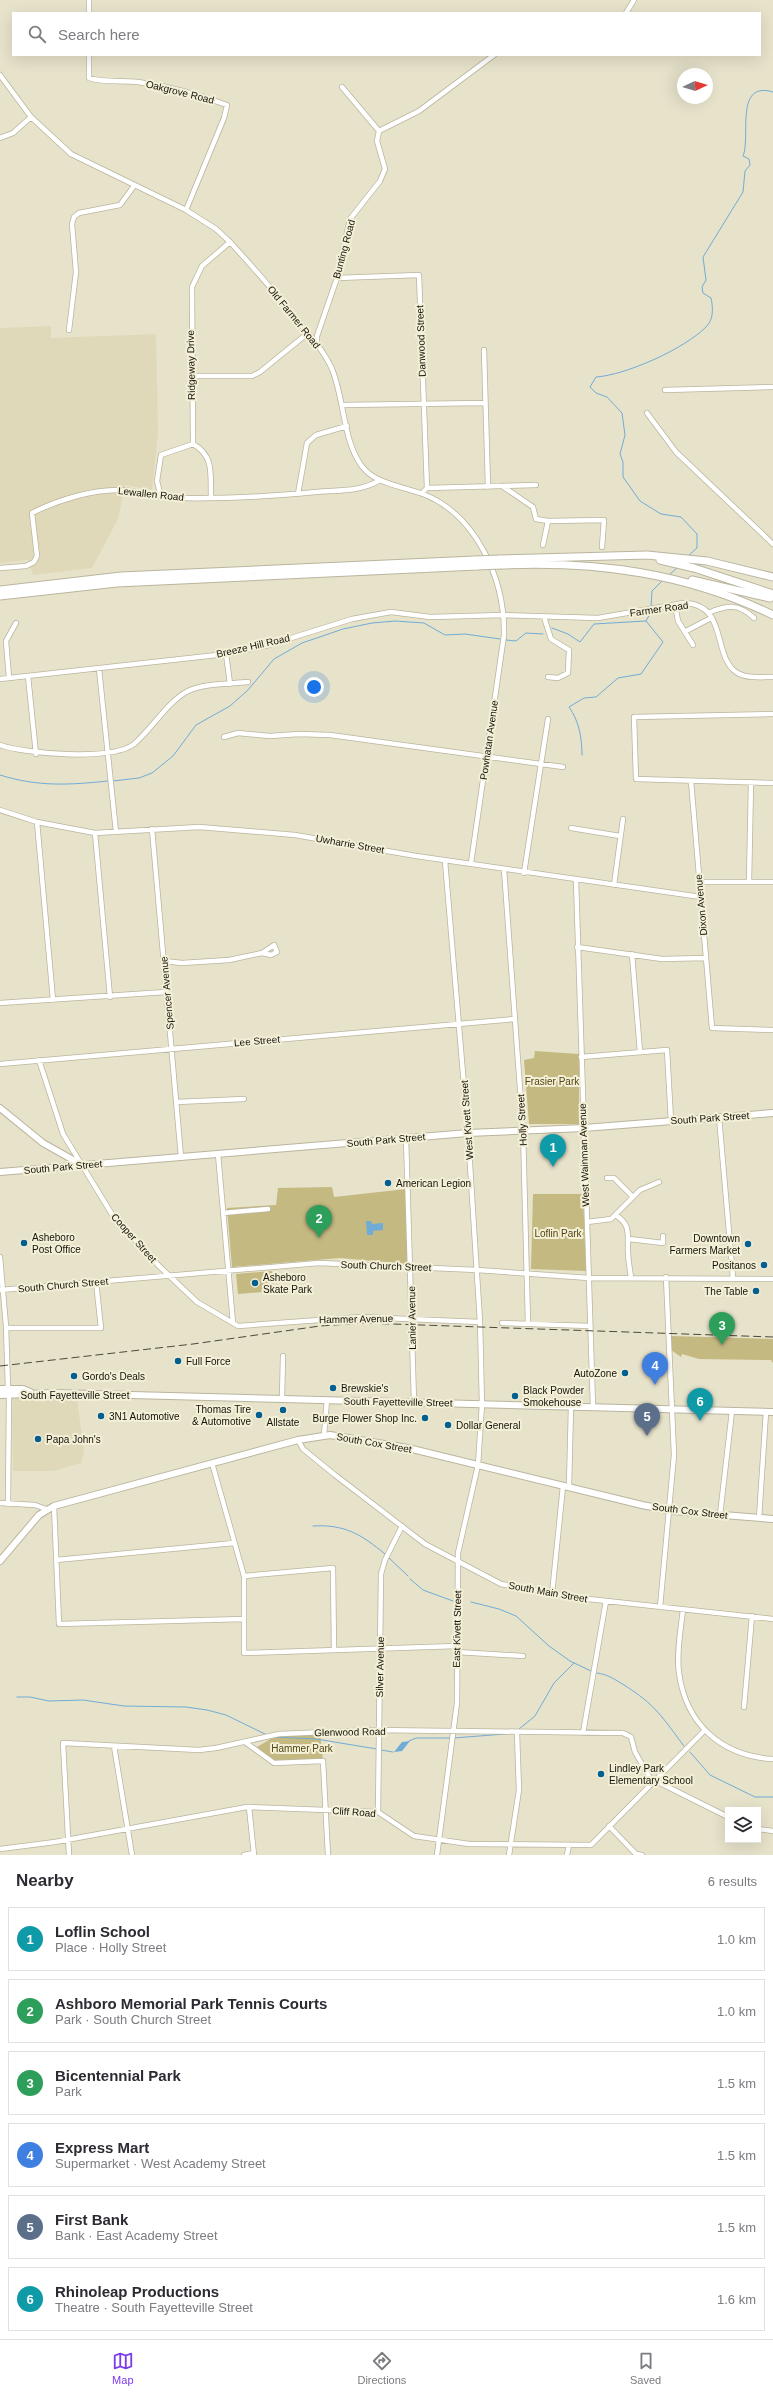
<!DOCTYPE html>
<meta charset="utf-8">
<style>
body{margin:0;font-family:Arial,sans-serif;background:#f7f7f7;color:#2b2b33}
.controls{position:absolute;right:12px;bottom:12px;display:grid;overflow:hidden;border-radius:0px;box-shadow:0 4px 16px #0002}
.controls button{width:36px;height:36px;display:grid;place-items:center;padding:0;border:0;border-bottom:1px solid #e1e1e2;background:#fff;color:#2b2b33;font:20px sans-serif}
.compass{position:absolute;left:677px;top:68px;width:36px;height:36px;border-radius:50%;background:#fff;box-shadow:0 4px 16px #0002;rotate:86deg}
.you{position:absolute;left:314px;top:687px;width:14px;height:14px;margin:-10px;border:3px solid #fff;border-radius:50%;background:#1a73e8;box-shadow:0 0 0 6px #1a73e833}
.badge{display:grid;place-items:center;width:26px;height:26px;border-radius:50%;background:#7c3aed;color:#fff;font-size:13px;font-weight:700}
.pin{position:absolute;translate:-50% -33px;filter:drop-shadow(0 1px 2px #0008)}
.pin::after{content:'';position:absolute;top:21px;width:14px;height:12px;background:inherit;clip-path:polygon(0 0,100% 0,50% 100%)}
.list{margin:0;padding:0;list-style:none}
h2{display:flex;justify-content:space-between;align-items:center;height:52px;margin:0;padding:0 16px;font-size:17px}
h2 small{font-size:13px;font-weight:400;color:#7c7c81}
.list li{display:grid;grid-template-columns:26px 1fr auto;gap:12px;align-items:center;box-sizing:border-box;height:64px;margin:0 8px 8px;padding:0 8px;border:1px solid #e1e1e2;border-radius:0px}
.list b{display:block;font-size:15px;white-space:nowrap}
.list p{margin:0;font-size:13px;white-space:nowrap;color:#7c7c81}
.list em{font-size:13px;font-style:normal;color:#7c7c81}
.icon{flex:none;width:22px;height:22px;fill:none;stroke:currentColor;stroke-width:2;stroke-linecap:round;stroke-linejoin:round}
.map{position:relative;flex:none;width:773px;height:1855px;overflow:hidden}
.search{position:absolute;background:#fff;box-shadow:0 4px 16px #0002;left:12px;right:12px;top:12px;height:44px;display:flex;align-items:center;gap:10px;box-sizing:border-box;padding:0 14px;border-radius:0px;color:#7c7c81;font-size:15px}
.sheet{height:484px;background:#fff}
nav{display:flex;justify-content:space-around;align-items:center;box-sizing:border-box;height:56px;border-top:1px solid #e1e1e2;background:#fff;font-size:11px;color:#7c7c81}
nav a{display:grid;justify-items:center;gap:2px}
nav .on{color:#7c3aed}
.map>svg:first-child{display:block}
.built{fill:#e0d9b9}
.green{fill:#c5b982}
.water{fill:#71acd7}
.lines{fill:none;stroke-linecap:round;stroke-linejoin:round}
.stream{stroke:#71acd7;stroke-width:1}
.minor-casing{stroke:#bab59e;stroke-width:6}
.major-casing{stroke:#bab59e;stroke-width:8}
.highway-casing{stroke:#bab59e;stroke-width:9}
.minor{stroke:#fff;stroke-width:4.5}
.major{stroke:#fff;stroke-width:6}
.highway{stroke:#fff;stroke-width:7}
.rail{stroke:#4c493c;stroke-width:1;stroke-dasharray:8 4;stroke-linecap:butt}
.highway-bridge-casing{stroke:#bab59e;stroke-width:9;stroke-linecap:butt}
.highway-bridge{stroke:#fff;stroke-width:7}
.poi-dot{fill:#025f8f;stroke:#f4efd7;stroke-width:1.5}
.labels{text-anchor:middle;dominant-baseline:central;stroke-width:4;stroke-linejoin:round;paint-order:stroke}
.street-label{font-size:10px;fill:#15130a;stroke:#f4efd7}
.park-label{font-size:10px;fill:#514612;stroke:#f4efd7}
.poi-label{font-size:10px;fill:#15130a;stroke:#f4efd7;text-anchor:start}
</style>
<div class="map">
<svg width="773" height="1855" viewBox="0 0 773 1855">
<rect width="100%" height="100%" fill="#e7e2ca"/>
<path class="built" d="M51,326V338L156,334L158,433L152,490L125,485L118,519L92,568L33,575L28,560L0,563V328Z
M12,1397L77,1399L84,1452L81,1463L53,1471H13Z"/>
<path class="green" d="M535,1051L579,1054V1124H529L524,1060L534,1058Z
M332,1187L334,1197L406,1189L409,1264L340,1258L232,1267L227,1208L276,1205L278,1188Z
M533,1194H583L586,1271L531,1269Z
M272,1271L274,1291L238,1294L236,1274Z
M671,1336L773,1339V1363L771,1360L699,1359L682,1354L681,1357L671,1350Z
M320,1733L323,1761L274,1763L257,1747L274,1737Z"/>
<path class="water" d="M366,1221H371L372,1224L383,1223V1230L373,1231V1235H367Z
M410,1741L402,1751L394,1752L402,1742Z"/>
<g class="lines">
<path class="stream" d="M688,556L697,548V534L681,517L661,514L640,501L623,477V462L620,454L625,435L622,413L607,397L596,393L590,387L596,377C626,375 684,349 706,327C714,319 713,308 711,298L703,293L702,287L706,280L703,257L743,192L745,171L750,165L749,159L743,156C751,137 734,80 773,92
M669,575L677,568
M651,607L652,591L663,580
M552,628L568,634L580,642L594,624L646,621
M506,640L516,641L526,633L543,634
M582,755C582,738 579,721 569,707L584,698L596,697L618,678L641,674L663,642L646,621L652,610
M0,775C38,787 69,785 108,781
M113,781L139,778L152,773L173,756L196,725L230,706L248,690L274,659L302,643L343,629L372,623L395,621L424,623L445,635L465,634L500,639
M313,1526C344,1524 361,1534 385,1554
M389,1558L408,1576
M410,1579L423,1590L453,1601
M471,1602L499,1609L516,1616L549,1646L570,1661L591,1671
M597,1673C607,1674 616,1680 624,1685C656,1705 662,1717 684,1746
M17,1697H30L49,1701L83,1700L124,1706L186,1707L207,1710L226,1715L267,1735
M519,1729L535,1716L554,1683L574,1663
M274,1737L316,1739L377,1749
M454,1738L505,1734
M409,1741L416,1738H451
M381,1750L393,1752
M690,1752L710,1775L755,1797H773"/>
<defs>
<path id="minor" d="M89,0V13
M626,13L634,0
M89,55V78C105,83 121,80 138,82C167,86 200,95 227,105L224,118L186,210
M0,75L31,117L71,154L186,210L216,229L230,242C252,266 273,290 293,315C307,332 323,349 332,369C344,398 343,440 361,465C374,484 402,486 423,494C477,515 505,580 504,635L471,863
M342,87L379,131
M0,138L13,133L31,117
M337,278L419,275L427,488
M69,330L76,272L72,224L74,217L79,213L120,205L134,186
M317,345V336L337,278L350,219L380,181L385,169L377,141L379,131L419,111L494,55
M484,350L488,487
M192,376H252L260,372L308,333
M665,390L773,387
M342,405L484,403
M647,413L676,452L773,544
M502,486L533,507L536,519L548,521L604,520L602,547
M422,493L427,488L536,485
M298,494L307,443L316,435L347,426
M161,497L157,481L161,455L193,444
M211,497C210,476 215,456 193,444L192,287L202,266L230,242
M543,545L548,521
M0,568L26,566L34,562L37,556L32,513C58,500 93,489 122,490C143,492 164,498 185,498C228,499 273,496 316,492C337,490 361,492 380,480
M675,605L678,621L693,645
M708,613C728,605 738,603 754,618
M544,617L551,639L569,650L568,673L558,678L548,677
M686,631L711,618
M226,654L230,684
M99,669L116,832
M28,676L36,754
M9,678L6,641L16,623
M0,679L226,654L269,645L352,619L391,612L430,617L504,615L598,618L684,603C728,604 712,655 736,672C746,679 762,677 773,677
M773,714L634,717L636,779L773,783
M224,737L238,733L270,736L299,734L330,735L563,767
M0,745C26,754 112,761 134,744C152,729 168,701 188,691C205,683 230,684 248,682
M691,781L712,1028L773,1030
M0,810L37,822L95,833L199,827L295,835L416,856L701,897
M37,822L53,1000
M571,828L620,836
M152,829L181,1157
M95,833L110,997
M504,869L523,1130L528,1323
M524,873L548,719
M576,880L593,1407
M749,881L751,783
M700,882H773
M614,885L623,819
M577,947L662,959L706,958
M632,954L640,1052
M164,961L182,963L229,960L262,953L271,955L277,952L274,945L262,953
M0,1003L166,992
M581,1057L667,1050L671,1121
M39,1060L63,1134L113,1216L159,1266L197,1302L238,1326L361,1317L480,1322
M0,1064L515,1019
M176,1102L244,1099
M719,1117L733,1278
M406,1138L414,1402
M218,1154L233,1323
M607,1178H614L633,1197
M223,1213L268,1209
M615,1215C632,1224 627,1237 628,1252C628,1260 630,1269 631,1278
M587,1222L611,1219L640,1190L659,1182
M629,1239L663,1243V1236
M0,1257L6,1326L8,1389
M0,1290L319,1263L477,1270L589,1278L773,1279
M502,1323L590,1326
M6,1328H101L96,1282
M282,1399L283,1356
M324,1435L327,1400
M298,1440L303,1449L335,1475L425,1544L501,1584L579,1598L773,1619
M212,1463L244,1576V1653L457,1646
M569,1487L571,1406
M0,1503L35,1505L46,1509
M8,1504L9,1395
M54,1506L59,1624L244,1619
M720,1515L732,1411
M759,1518L766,1412
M56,1560L234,1543
M244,1576L333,1568L334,1650
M552,1594L563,1486
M660,1607L674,1455L666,1277
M683,1609C681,1629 676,1653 679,1673C686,1724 721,1756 773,1759
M457,1652L523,1656
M744,1707L752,1616
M583,1733L606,1601
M245,1742L274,1763L323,1761L328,1855
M114,1746L132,1855
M249,1807L254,1855
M378,1812L381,1574L385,1560L402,1526
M609,1826L636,1854L642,1855
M758,1829L773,1831
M0,1849L55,1842L247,1807L378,1812L414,1836L469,1844L591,1845L704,1731
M69,1855L63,1743L199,1750L216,1748L279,1734L374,1730L623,1733L631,1737L635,1752L650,1778L728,1817
M244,1855L254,1853
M437,1855L457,1703L458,1553L478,1465L482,1404L480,1322L468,1133L445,861
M509,1855L519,1790L517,1733
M567,1855L569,1845"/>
<path id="major" d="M0,1108L43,1143L82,1165
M0,1172L468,1133L584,1128L773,1113
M0,1389H23L30,1392
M0,1395L54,1393L773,1412
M0,1561L39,1515L54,1506L298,1440L330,1435L408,1448L642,1505L673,1511L773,1519"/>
<path id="highway" d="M500,559L647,555L707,561L773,577
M660,560L694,568L773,594
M502,565C598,561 686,573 773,615
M692,580L770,598
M0,590L121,576L475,560
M0,596L117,583L477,566"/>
</defs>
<use href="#minor" class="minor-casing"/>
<use href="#major" class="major-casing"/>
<use href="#highway" class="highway-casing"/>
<use href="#minor" class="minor"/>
<use href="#major" class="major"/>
<use href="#highway" class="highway"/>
<path class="rail" d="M0,1366L193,1344L320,1326L363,1323L773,1337"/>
<defs>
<path id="highway-bridge" d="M475,560L500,559
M477,566L502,565"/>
</defs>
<use href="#highway-bridge" class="highway-bridge-casing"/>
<use href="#highway-bridge" class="highway-bridge"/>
</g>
<g class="poi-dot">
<circle cx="388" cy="1183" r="4"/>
<circle cx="24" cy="1243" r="4"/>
<circle cx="748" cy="1244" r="4"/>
<circle cx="764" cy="1265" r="4"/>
<circle cx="255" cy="1283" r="4"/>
<circle cx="756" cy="1291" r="4"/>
<circle cx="178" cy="1361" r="4"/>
<circle cx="625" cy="1373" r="4"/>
<circle cx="74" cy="1376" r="4"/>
<circle cx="333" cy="1388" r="4"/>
<circle cx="515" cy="1396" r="4"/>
<circle cx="283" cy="1410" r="4"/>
<circle cx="259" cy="1415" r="4"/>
<circle cx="101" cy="1416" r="4"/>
<circle cx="425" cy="1418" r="4"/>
<circle cx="448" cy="1425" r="4"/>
<circle cx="38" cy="1439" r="4"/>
<circle cx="601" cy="1774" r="4"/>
</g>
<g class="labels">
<g class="street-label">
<text transform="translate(180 92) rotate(14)">Oakgrove Road</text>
<text transform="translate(344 249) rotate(-75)">Bunting Road</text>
<text transform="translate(294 317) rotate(51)">Old Farmer Road</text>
<text transform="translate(421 341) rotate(-92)">Danwood Street</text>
<text transform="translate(191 365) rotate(-91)">Ridgeway Drive</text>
<text transform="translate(151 494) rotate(6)">Lewallen Road</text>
<text transform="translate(659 609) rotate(-8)">Farmer Road</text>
<text transform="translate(253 646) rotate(-13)">Breeze Hill Road</text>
<text transform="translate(489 740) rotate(-82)">Powhatan Avenue</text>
<text transform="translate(350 844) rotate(10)">Uwharrie Street</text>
<text transform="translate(701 905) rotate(-95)">Dixon Avenue</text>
<text transform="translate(167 993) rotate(-95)">Spencer Avenue</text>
<text transform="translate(257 1041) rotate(-5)">Lee Street</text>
<text transform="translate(710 1118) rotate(-4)">South Park Street</text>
<text transform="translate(467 1120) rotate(-94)">West Kivett Street</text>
<text transform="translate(522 1120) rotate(-93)">Holly Street</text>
<text transform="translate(386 1140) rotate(-5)">South Park Street</text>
<text transform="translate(584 1155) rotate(-92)">West Wainman Avenue</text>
<text transform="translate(63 1167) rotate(-5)">South Park Street</text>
<text transform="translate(134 1238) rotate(48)">Cooper Street</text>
<text transform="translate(386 1266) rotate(2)">South Church Street</text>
<text transform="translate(63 1285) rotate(-5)">South Church Street</text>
<text transform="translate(412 1318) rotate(-91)">Lanier Avenue</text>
<text transform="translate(356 1319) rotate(-1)">Hammer Avenue</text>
<text x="75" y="1395">South Fayetteville Street</text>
<text transform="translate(398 1402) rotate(1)">South Fayetteville Street</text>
<text transform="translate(374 1443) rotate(10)">South Cox Street</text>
<text transform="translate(690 1511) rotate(7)">South Cox Street</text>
<text transform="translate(548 1592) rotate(10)">South Main Street</text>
<text transform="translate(457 1629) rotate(-89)">East Kivett Street</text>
<text transform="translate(380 1667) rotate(-89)">Silver Avenue</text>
<text transform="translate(350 1732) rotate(-1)">Glenwood Road</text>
<text transform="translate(354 1812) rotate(4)">Cliff Road</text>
</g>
<g class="park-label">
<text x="552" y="1081">Frasier Park</text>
<text x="558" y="1233">Loflin Park</text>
<text x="302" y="1748">Hammer Park</text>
</g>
<g class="poi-label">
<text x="396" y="1183">American Legion</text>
<text x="32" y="1237">Asheboro<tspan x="32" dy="12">Post Office</tspan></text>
<text x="740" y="1238" text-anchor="end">Downtown<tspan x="740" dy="12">Farmers Market</tspan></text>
<text x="756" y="1265" text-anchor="end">Positanos</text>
<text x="263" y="1277">Asheboro<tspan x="263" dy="12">Skate Park</tspan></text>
<text x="748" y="1291" text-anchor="end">The Table</text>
<text x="186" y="1361">Full Force</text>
<text x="617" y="1373" text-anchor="end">AutoZone</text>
<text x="82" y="1376">Gordo's Deals</text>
<text x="341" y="1388">Brewskie's</text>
<text x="523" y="1390">Black Powder<tspan x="523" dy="12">Smokehouse</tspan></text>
<text x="251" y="1409" text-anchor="end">Thomas Tire<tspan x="251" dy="12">&amp; Automotive</tspan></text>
<text x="109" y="1416">3N1 Automotive</text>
<text x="417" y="1418" text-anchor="end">Burge Flower Shop Inc.</text>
<text x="283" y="1422" text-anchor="middle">Allstate</text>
<text x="456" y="1425">Dollar General</text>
<text x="46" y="1439">Papa John's</text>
<text x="609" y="1768">Lindley Park<tspan x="609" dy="12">Elementary School</tspan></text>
</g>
</g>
</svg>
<div class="controls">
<button><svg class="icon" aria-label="layers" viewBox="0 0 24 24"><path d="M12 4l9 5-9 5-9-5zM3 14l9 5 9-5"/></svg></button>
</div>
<svg class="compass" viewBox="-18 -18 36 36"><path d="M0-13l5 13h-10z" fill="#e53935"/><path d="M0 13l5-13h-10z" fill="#7c7c81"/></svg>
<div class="you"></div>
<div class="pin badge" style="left:553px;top:1167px;background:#0f9aa8">1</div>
<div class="pin badge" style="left:319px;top:1238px;background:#2e9e5b">2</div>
<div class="pin badge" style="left:722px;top:1345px;background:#2e9e5b">3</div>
<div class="pin badge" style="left:655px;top:1385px;background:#3f7fe0">4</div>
<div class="pin badge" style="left:647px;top:1436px;background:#5c6f8a">5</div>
<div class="pin badge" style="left:700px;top:1421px;background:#0f9aa8">6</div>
<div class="search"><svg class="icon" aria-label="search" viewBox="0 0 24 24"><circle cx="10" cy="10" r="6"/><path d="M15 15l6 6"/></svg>Search here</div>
</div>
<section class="sheet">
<h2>Nearby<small>6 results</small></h2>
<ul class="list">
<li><span class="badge" style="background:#0f9aa8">1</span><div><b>Loflin School</b><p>Place · Holly Street</p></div><em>1.0 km</em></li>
<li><span class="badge" style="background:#2e9e5b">2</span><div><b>Ashboro Memorial Park Tennis Courts</b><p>Park · South Church Street</p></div><em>1.0 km</em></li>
<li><span class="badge" style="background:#2e9e5b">3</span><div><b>Bicentennial Park</b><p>Park</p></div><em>1.5 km</em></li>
<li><span class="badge" style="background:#3f7fe0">4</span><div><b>Express Mart</b><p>Supermarket · West Academy Street</p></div><em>1.5 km</em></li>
<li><span class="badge" style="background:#5c6f8a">5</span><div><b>First Bank</b><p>Bank · East Academy Street</p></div><em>1.5 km</em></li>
<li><span class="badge" style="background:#0f9aa8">6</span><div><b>Rhinoleap Productions</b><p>Theatre · South Fayetteville Street</p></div><em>1.6 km</em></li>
</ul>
</section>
<nav>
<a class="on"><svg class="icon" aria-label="map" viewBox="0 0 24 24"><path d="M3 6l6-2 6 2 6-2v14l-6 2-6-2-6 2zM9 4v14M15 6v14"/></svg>Map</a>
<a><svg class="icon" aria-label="directions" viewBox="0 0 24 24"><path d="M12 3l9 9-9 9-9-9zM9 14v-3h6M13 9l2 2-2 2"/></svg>Directions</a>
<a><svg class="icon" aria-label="saved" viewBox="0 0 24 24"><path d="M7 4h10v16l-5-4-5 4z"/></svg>Saved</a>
</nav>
